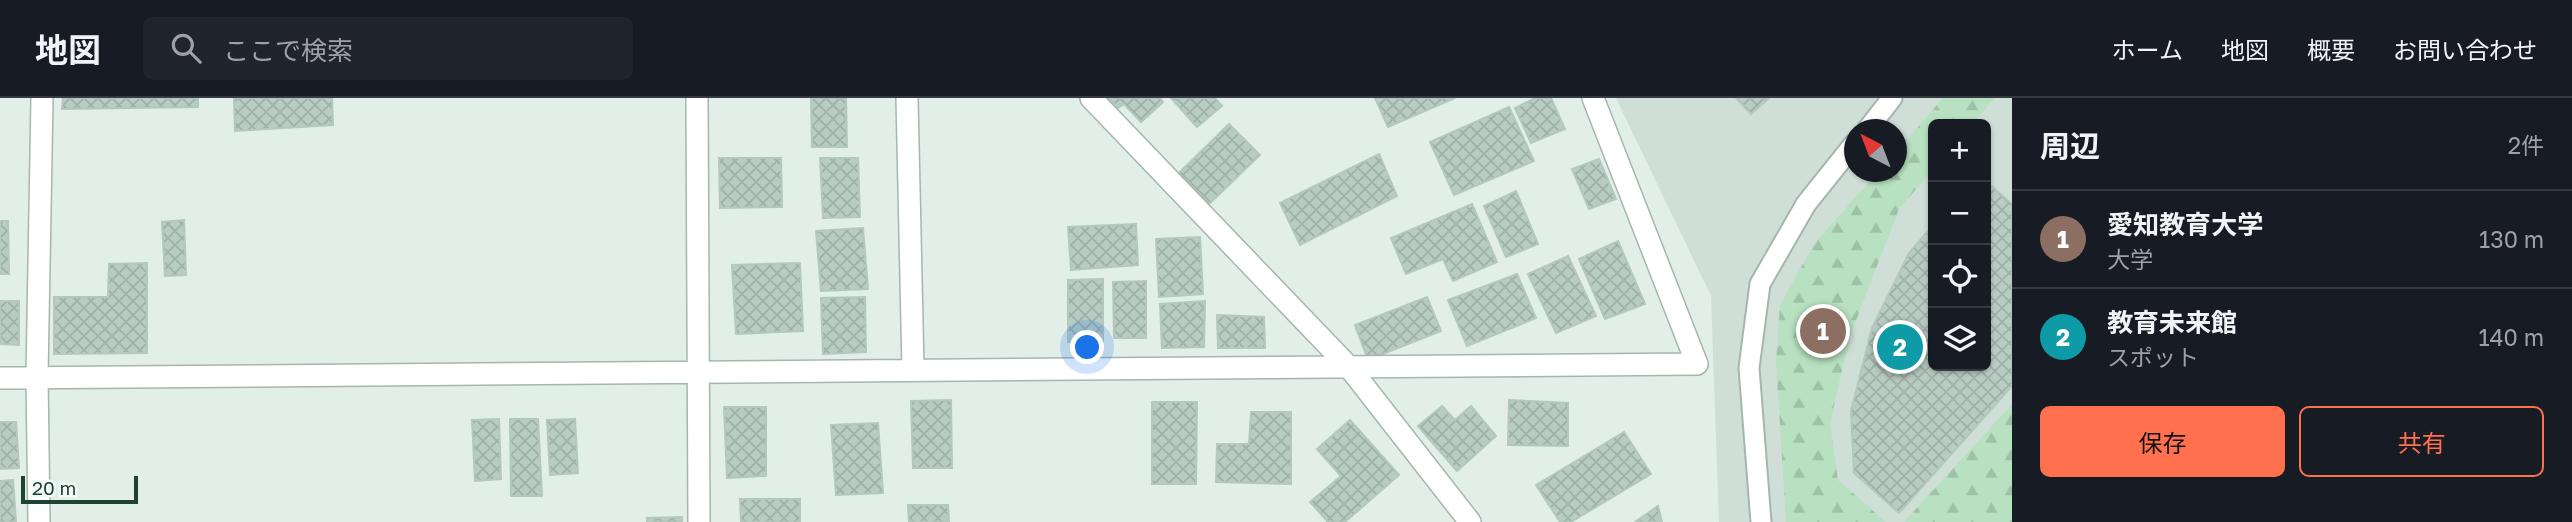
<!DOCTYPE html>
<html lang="ja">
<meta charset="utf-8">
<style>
body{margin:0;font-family:"Golos Text","Noto Sans JP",sans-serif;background:#20242c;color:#f1f3f6}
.controls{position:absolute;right:21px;top:21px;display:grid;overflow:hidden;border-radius:10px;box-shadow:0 2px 5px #0004}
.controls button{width:63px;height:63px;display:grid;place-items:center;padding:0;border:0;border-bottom:2px solid #363941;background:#171b24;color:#f1f3f6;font:35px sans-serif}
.compass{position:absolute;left:1844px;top:21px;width:63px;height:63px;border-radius:50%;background:#171b24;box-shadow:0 2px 5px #0004;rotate:318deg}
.scale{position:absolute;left:21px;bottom:18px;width:117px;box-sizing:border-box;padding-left:7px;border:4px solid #1f4136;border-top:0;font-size:19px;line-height:24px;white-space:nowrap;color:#1f4136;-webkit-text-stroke:5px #f3faf6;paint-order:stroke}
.you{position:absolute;left:1088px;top:250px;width:24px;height:24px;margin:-18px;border:5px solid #fff;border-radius:50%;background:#1a73e8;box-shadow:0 0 0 10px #1a73e833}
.badge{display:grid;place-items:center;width:46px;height:46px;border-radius:50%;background:#ff714e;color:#fff;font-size:23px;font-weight:700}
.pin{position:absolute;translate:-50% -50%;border:4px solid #fff;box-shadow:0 2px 7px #0006}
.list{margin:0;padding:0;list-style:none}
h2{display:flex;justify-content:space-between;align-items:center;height:91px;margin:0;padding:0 28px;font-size:30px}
h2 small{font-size:23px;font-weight:400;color:#9ea1a6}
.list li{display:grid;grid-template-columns:46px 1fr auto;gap:21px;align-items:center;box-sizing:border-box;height:98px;padding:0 28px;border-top:2px solid #363941}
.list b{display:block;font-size:26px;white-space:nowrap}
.list p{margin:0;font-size:23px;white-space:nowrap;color:#9ea1a6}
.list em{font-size:23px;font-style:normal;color:#9ea1a6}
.actions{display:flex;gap:14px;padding:21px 28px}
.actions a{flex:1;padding:16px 0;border:2px solid #ff714e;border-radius:10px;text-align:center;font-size:24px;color:#ff714e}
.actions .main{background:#ff714e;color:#111}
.icon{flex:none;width:38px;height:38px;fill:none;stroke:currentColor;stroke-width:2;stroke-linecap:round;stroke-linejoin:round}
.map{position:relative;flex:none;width:2012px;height:424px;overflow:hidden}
header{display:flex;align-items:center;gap:42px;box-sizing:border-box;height:98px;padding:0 35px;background:#171b24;border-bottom:2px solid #363941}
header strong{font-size:33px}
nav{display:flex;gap:38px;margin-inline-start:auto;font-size:24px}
.search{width:490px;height:63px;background:#20242c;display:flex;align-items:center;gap:18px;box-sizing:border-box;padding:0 24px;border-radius:10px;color:#9ea1a6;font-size:26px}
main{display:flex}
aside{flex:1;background:#171b24}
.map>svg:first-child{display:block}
.built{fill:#cfded7;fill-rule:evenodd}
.forest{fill:url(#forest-firs)}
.building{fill:url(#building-cross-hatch);stroke:#b3c8be;stroke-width:2}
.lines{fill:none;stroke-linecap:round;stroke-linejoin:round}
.service-casing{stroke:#a4b7af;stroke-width:23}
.minor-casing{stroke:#a4b7af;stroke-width:24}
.service{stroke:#fff;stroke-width:19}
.minor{stroke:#fff;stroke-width:21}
</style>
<header>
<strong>地図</strong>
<div class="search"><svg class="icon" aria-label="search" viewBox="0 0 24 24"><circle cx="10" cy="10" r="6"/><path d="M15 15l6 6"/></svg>ここで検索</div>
<nav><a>ホーム</a><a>地図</a><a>概要</a><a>お問い合わせ</a></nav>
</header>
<main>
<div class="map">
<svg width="2012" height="424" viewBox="0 0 2012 424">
<defs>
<pattern id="forest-firs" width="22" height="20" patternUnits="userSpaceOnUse" patternTransform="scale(1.75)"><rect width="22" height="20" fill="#b8e1c1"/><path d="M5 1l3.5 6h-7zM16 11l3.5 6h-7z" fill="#9ec2a6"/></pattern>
<pattern id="building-cross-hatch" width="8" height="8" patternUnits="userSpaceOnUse" patternTransform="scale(1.75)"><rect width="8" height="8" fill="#b9ccc3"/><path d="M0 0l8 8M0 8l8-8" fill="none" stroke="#9fb0a8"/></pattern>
</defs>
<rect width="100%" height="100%" fill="#e2eee8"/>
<path class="built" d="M1616,0H2012V424H1719L1711,198ZM1933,26H1986V268H1933ZM1854,32H1896V74H1854Z"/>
<path class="forest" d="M1943,0H1995L1972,26H1933V71L1899,111L1850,238L1830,325L1838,382L1886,424H1786L1776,264L1780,207L1814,146L1878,74H1896L1897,53Z
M2012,306V424H1904Z"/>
<path class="building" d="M63,0H198V9L62,11Z
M234,0H332L333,27L235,33Z
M811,0H846L847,49H812Z
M1109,0H1160L1163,4L1141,24L1124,6L1118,10Z
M1171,0H1215L1222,8L1197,29Z
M1375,0H1455L1388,29Z
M1535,0H1551L1565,31L1531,45L1515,10Z
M1736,0H1769L1751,16Z
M1509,9L1534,63L1454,97L1430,44Z
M1229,26L1260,57L1209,106L1179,75Z
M1379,56L1397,98L1300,147L1280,105Z
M719,60H781L782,109L720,110Z
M820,60H858L860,119L823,120Z
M1599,61L1616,101L1589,111L1572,71Z
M1986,83L2012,106V288L1899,415L1854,375L1851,313L1872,230L1909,155L1933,127V268H1986Z
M1516,93L1538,146L1506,159L1484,108Z
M1472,106L1497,164L1453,183L1443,161L1406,176L1391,140Z
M184,122L186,177L165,178L162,124Z
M0,123H8L9,176H0Z
M1136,126L1138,167L1071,172L1068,129Z
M863,130L868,191L821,193L816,133Z
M1200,139L1203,196L1159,199L1156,141Z
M1618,143L1645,206L1605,221L1579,161Z
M1568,158L1596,218L1556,235L1528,176Z
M147,165V255L54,256V199H108L109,166Z
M800,165L803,233L736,236L732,167Z
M1517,176L1536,220L1467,248L1448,202Z
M1103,181V243L1068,244V182Z
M1146,183V240H1114L1113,184Z
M865,199L866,254L823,256L821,200Z
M1427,199L1441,233L1368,262L1355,227Z
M0,203H19V247L0,246Z
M1205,203L1204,249L1162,250L1160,206Z
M1217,217L1264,219L1265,250H1218Z
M951,302L952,370H913L911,303Z
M1509,302L1568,305V348L1508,347Z
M1152,304H1197L1196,386H1152Z
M1442,308L1455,322L1471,308L1496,338L1457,373L1418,328Z
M724,309H766V378L727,380Z
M1251,314H1291V386L1216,384L1217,346H1249Z
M499,321L501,381L475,383L472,322Z
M510,321H538L542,398H511Z
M575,321L578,375L550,377L547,322Z
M1350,322L1399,377L1345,424H1328L1310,404L1341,378L1317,351Z
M0,324H16L19,370L0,371Z
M878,325L883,395L836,397L831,327Z
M1624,334L1651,376L1571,424H1560L1536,387Z
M13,382L16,424H0V383Z
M740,401H800V424H741Z
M908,407H948L949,424H909Z
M1658,408L1662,424H1635Z
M682,419V424H647V420Z"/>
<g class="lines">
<defs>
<path id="service" d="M1867,32L1892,0
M1761,424L1749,270L1760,186L1806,106L1854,46"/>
<path id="minor" d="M697,0L699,424
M907,0L913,271
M1091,0L1349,269L1470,424
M0,280L1697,266L1593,0
M39,424L37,278L42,0"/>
</defs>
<use href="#service" class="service-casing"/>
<use href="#minor" class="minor-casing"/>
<use href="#service" class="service"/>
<use href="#minor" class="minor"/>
</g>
</svg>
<div class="controls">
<button>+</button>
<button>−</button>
<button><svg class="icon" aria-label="locate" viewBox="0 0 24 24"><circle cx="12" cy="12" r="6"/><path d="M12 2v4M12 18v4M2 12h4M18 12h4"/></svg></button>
<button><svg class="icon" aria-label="layers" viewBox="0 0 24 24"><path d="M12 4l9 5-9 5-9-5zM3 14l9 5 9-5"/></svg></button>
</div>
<svg class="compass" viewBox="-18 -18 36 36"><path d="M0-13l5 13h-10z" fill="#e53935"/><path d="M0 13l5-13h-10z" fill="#9ea1a6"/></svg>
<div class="scale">20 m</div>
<div class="you"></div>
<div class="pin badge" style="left:1823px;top:233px;background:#8d6e63">1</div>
<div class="pin badge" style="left:1900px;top:249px;background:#0f9aa8">2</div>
</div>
<aside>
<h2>周辺<small>2件</small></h2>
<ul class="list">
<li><span class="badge" style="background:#8d6e63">1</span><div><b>愛知教育大学</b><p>大学</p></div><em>130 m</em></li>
<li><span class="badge" style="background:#0f9aa8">2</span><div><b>教育未来館</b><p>スポット</p></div><em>140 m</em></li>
</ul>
<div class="actions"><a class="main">保存</a><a>共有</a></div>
</aside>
</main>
